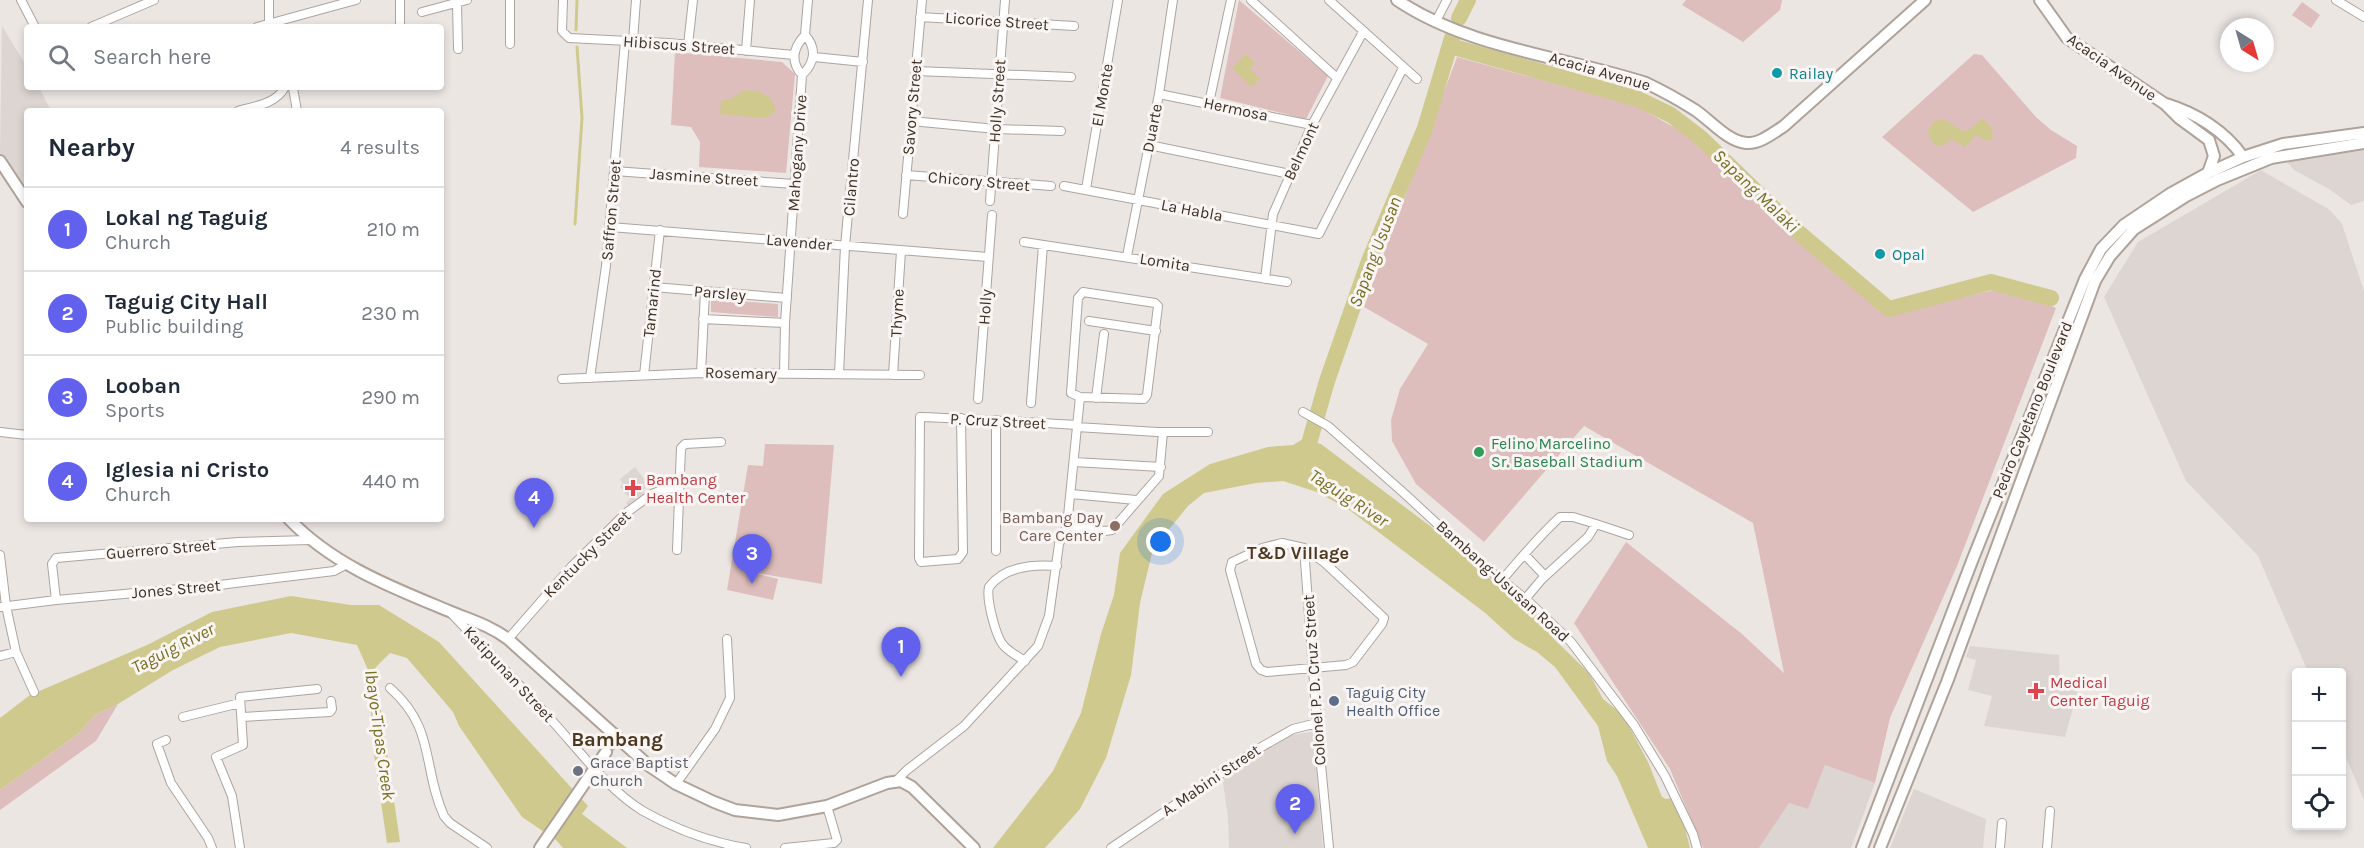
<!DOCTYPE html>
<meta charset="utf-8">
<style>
body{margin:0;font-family:Karla,sans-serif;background:#f2f2f3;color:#1f2937}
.controls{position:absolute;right:18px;bottom:18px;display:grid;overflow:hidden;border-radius:6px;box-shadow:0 3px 9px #0003}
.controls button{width:54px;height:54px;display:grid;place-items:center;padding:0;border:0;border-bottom:2px solid #e0e1e3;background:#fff;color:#1f2937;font:30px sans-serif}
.compass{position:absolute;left:2220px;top:18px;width:54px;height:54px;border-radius:50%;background:#fff;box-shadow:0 3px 9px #0003;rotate:143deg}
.you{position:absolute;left:1161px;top:542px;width:21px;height:21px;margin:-15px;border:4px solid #fff;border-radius:50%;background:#1a73e8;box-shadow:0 0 0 9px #1a73e833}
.badge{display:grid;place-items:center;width:39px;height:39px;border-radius:50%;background:#6161ed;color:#fff;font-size:20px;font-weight:700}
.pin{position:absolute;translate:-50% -50px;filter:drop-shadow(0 2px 3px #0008)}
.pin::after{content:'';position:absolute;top:32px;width:21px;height:18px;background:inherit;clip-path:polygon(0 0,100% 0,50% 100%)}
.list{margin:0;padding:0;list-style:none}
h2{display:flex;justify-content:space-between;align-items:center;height:78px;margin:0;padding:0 24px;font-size:26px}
h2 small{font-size:20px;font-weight:400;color:#747a83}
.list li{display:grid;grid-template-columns:39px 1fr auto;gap:18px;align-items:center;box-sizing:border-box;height:84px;padding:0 24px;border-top:2px solid #e0e1e3}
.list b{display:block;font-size:22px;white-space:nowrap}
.list p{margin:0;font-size:20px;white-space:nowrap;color:#747a83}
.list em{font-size:20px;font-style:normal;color:#747a83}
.icon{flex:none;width:33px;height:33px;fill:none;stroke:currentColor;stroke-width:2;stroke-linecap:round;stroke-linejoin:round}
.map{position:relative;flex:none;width:2364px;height:848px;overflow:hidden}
.search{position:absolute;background:#fff;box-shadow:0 3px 9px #0003;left:24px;top:24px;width:420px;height:66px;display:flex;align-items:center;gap:15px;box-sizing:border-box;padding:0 21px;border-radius:6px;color:#747a83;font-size:22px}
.panel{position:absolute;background:#fff;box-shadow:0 3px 9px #0003;left:24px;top:108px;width:420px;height:414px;border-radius:6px}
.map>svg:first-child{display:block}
.built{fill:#dcd5d1}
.green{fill:#ddbebd}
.water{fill:#cfc98e}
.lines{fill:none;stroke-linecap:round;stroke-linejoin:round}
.stream{stroke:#cfc98e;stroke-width:3}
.river{stroke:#cfc98e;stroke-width:16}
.secondary-tunnel{stroke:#c9c2bd;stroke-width:10;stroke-dasharray:10 5;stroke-linecap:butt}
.street-casing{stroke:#ada49e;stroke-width:10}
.secondary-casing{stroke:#afa299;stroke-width:14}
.street{stroke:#fff;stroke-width:8}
.secondary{stroke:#fff;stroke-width:10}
.culture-dot{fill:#0f9aa8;stroke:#f9f5f4;stroke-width:2}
.leisure-dot{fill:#2e9e5b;stroke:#f9f5f4;stroke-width:2}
.health-dot{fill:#e0444e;stroke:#f9f5f4;stroke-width:2}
.education-dot{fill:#8d6e63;stroke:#f9f5f4;stroke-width:2}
.service-dot{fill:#5c6f8a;stroke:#f9f5f4;stroke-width:2}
.worship-dot{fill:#6b7280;stroke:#f9f5f4;stroke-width:2}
.labels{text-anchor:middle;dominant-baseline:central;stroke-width:6;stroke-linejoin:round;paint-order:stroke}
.street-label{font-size:16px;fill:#3d3023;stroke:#f9f5f4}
.culture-label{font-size:16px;fill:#0d838f;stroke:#f9f5f4;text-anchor:start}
.leisure-label{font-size:16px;fill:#27864d;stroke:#f9f5f4;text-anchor:start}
.health-label{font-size:16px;fill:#be3a42;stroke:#f9f5f4;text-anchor:start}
.education-label{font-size:16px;fill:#785e54;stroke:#f9f5f4;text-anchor:end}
.service-label{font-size:16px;fill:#4e5e75;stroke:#f9f5f4;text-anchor:start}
.worship-label{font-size:16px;fill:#5b616d;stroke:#f9f5f4;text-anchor:start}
.water-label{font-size:18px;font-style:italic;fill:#777020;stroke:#f9f5f4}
.neighbourhood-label{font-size:18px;font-weight:bold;fill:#4f3820;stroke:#f9f5f4}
.quarter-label{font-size:20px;font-weight:bold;fill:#4f3820;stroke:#f9f5f4}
</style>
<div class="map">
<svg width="2364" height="848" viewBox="0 0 2364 848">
<rect width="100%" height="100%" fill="#ece6e3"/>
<path class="built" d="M2,26L27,67V87H39L51,111H27L26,196L0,153Z
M2364,148V201L2351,205L2329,189L2294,170L2287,162L2291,158Z
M2261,170L2330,210L2342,224L2364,291V800L2342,748V672H2308L2258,556L2186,481L2104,297L2138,242Z
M635,467L649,485L643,490L647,496L630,509L626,503L630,499L620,487L623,484L620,479Z
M1970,646L2059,655L2060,683L2079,686L2065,737L1984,726L1992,696L1968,690L1976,660L1966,657Z
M1313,732L1323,848H1229L1228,817L1222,776L1290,735Z
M1825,765L1875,783L1851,848H1759L1789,802L1808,809Z
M1914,789L1986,819L1983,848H1890Z"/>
<path class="green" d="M1239,0L1328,76L1306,119L1220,98Z
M1686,0H1782L1780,10L1743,42L1682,5Z
M2302,2L2320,15L2311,28L2292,15Z
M675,52L782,62L795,74L786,173L699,167L700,142L691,127L671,125Z
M1974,54L1982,55L2036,117L2051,130L2077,146L2076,158L1973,212L1882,137Z
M1457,57L1636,106L1688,135L1741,182L1780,226L1888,315L1998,289L2023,294L2056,308L1957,566L1890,718L1875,783L1825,765L1808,809L1789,803L1759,848H1703L1670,769L1574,623L1626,542L1742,634L1784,673L1753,523L1584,426L1484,542L1416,484L1392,441L1391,420L1400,389L1428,344L1364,307Z
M711,299L778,304V317L711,312Z
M765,444L834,445L822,584L750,572L778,579L773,600L727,590L748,465L763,466Z
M118,704L96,741L0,810V790L78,734L95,715Z"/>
<path class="water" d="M1246,54L1255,63L1250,69L1260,79L1251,87L1232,68Z
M744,90C758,90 776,95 775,112L768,117L762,118L720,114L721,100L731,99Z
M1981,119C1989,122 1996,131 1991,140L1987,141L1976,135L1965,147L1951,139L1942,146H1936L1929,138L1928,131C1940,109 1949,124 1963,131L1972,128Z
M1303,439L1321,444L1454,544L1496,584L1534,612L1554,639L1589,673L1603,699L1623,715L1648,762L1662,797L1666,799L1671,798L1683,820L1690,848H1648L1617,776L1607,761L1598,726L1555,667L1537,652L1514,639L1484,612L1348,509L1317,492L1283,481L1256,483L1204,493L1188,506L1153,549L1140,603L1131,675L1106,758L1080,809L1045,848H993L1053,771L1081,713L1101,634L1114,595L1120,553L1163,494L1210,464L1268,447L1293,445Z
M291,596L351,605H379L439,642L588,806L582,814L627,848H563L556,840L522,817L459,726L453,712L407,658L390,653L375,668L400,842L387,843L374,754L368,670L357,645L291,633L220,647L173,670L118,704L95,715L78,734L0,790V718L30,695L147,645L212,612Z"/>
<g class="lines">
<path class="stream" d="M576,30L577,0
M575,224L582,118L577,47"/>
<path class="river" d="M1459,18L1468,0
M1450,46L1638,99L1671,115L1700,137L1798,232L1889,309L1991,282L2051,298
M1304,461L1327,381L1369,261L1425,128L1452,38"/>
<path class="secondary-tunnel" d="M606,752L614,743"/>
<defs>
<path id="street" d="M21,0L35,27
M400,0V27
M563,0L562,31L569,38L668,43L794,55
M1251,0L1337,78
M1329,0L1417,79
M2336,0L2364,17
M457,3L458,49
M422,12L467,0
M920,17L1074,26
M1436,21L1447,0
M91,27L154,0
M257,27L356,0
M269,27V0
M805,35C817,48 815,63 802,75C790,61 793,48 805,35Z
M805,35L808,0
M633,41L636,0
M510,44V0
M688,45L693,0
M746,51L750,0
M814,57L863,62
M916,71L1071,77
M293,88L297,111
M1159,94L1312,125
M1209,103L1231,0
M238,111C255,106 276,104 285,87
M911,121L996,129L1061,131
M1149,145L1290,174
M614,171L794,184
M906,175L1051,186
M1064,186L1319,234L1403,68
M1086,189L1118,0
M990,201L1005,0
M903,214L922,0
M610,227L988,257
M1024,242L1287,282
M1127,256L1159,94L1173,0
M1265,279L1273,214L1312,125L1363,32
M653,287L787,298
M1083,292L1155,303L1158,306L1147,395L1144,399L1080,397L1071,393L1078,298Z
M703,319L785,323
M1089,321L1156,331
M701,373L705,292
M784,374L785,323L802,75
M839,374L845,246L868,0
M644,375L660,230
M893,375L901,251
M590,378L606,266L625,41
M562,379L701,373L920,375
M1096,398L1104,334
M978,399L992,215
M1031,403L1043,245
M1303,412L1328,426L1406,495L1474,558L1528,601L1571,642L1634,725L1665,776L1693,834L1697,848
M961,418L963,552L958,559L921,562L919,558L920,417C972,419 1024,422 1077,425
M996,420V551
M1077,427L1157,432H1208
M0,432L27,435
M1074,462L1161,467
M1071,494L1136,500
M1067,526L1105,531L1112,530L1159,476L1163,432
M1282,543L1304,548L1325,563L1384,618L1382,624L1353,662L1346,665L1267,672L1261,670L1256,664L1230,570L1232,562L1262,548Z
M1304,548L1317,723L1329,848
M677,550L681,448L685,444L721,442
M0,555L6,606L16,652L34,692
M1525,555L1545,576
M1502,580C1521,558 1539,536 1560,517H1573L1596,524
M1526,598L1542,579L1588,537L1596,524L1629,535
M56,600L52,564L56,558L238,542L310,540
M0,607L56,600L203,587L334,571L345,565
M451,613C486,650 521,686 555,724C580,752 610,791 643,811C675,829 710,842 746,848
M508,639L572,566L626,513L652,494L667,488H679
M0,656L16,652
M1025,661C1019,657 1011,653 1005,647C996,639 986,599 989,587C1005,566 1033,564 1057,566
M390,688C436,728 422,768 444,816L450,823L487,848
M183,717L240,703
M242,717L330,712L332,709L331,701
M166,740L157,744L171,783L208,838L212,848
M895,782L907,770L964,726L1038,646L1049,616L1059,544L1067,526L1080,397
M676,784L715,729L730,698L727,639
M240,848L232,796L216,757L243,745L240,697L317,689
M785,848L834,843L837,840L827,806
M1111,848L1256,750L1293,729L1317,723
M2000,848L2002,823
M2047,848L2050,811"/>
<path id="secondary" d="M1397,0C1470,49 1563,56 1646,83C1663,91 1679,100 1695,110C1710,120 1727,141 1746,143C1760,144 1773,133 1784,126L1925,0
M2040,0L2067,38L2165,104L2179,118L2209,140L2214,156L2208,173
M2166,104C2196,113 2225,131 2243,157
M0,161L27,202
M289,519C333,565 391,587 449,611C470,620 489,625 508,639L648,765L676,784L714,802L735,810L778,815L827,806L887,783L901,781L912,787L974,848
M540,848L606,752
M1862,848L1972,561L2085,279L2101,249L2124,225L2170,194L2208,173L2243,157L2283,144L2364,133
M1880,848L1947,682L2095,281L2110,256L2134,229L2186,196L2217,180L2271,158L2364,143"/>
</defs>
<use href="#street" class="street-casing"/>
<use href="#secondary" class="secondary-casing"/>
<use href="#street" class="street"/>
<use href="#secondary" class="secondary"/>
</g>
<g class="culture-dot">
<circle cx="1777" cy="73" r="6"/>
<circle cx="1880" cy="254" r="6"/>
</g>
<circle class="leisure-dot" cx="1479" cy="452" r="6"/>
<g class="health-dot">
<path d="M630 479h6v6h6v6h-6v6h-6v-6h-6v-6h6z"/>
<path d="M2033 682h6v6h6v6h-6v6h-6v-6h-6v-6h6z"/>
</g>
<circle class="education-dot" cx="1115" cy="526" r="6"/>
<circle class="service-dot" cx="1334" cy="701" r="6"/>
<circle class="worship-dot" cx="578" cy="771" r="6"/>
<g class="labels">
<g class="street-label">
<text transform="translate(997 21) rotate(4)">Licorice Street</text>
<text transform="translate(679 45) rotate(4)">Hibiscus Street</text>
<text transform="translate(2112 67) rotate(35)">Acacia Avenue</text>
<text transform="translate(1600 71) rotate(16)">Acacia Avenue</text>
<text transform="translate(1102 95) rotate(-80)">El Monte</text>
<text transform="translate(997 101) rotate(-86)">Holly Street</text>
<text transform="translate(912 107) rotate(-85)">Savory Street</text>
<text transform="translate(1236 109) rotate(12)">Hermosa</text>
<text transform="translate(1152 128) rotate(-79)">Duarte</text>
<text transform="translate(1301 151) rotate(-65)">Belmont</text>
<text transform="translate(797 153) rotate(-86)">Mahogany Drive</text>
<text transform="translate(704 177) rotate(4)">Jasmine Street</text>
<text transform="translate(979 181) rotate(5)">Chicory Street</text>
<text transform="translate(851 187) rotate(-85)">Cilantro</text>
<text transform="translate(611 210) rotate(-85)">Saffron Street</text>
<text transform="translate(1192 210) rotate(11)">La Habla</text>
<text transform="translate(799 242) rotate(5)">Lavender</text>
<text transform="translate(1165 262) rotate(9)">Lomita</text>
<text transform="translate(720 293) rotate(5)">Parsley</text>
<text transform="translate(652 303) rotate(-84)">Tamarind</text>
<text transform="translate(985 307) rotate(-86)">Holly</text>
<text transform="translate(897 313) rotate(-87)">Thyme</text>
<text transform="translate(741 373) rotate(1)">Rosemary</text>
<text transform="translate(2032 410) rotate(-68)">Pedro Cayetano Boulevard</text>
<text transform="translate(998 421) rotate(3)">P. Cruz Street</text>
<text transform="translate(161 549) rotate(-5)">Guerrero Street</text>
<text transform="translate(587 554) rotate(-45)">Kentucky Street</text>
<text transform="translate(1503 581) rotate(42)">Bambang-Ususan Road</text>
<text transform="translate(176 589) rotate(-5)">Jones Street</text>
<text transform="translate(509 674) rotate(47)">Katipunan Street</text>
<text transform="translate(1314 680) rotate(-94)">Colonel P. D. Cruz Street</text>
<text transform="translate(1211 780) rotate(-34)">A. Mabini Street</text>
</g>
<g class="culture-label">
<text x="1789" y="73">Railay</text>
<text x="1892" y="254">Opal</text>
</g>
<g class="leisure-label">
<text x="1491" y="443">Felino Marcelino<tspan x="1491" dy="18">Sr. Baseball Stadium</tspan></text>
</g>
<g class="health-label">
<text x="646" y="479">Bambang<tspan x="646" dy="18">Health Center</tspan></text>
<text x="2050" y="682">Medical<tspan x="2050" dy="18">Center Taguig</tspan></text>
</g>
<g class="education-label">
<text x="1103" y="517">Bambang Day<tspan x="1103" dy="18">Care Center</tspan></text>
</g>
<g class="service-label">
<text x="1346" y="692">Taguig City<tspan x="1346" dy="18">Health Office</tspan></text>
</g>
<g class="worship-label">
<text x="590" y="762">Grace Baptist<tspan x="590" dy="18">Church</tspan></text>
</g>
<g class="water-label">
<text transform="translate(1756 191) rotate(44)">Sapang Malaki</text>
<text transform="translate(1375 252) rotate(-69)">Sapang Ususan</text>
<text transform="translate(1349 498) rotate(33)">Taguig River</text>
<text transform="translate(173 648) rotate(-27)">Taguig River</text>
<text transform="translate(380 735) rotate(82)">Ibayo-Tipas Creek</text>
</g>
<g class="neighbourhood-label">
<text x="1298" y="553">T&amp;D Village</text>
</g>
<g class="quarter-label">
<text x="617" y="739">Bambang</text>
</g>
</g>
</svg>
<div class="controls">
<button>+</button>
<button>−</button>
<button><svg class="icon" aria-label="locate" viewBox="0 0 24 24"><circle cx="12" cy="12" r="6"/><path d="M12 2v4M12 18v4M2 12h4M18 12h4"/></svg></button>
</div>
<svg class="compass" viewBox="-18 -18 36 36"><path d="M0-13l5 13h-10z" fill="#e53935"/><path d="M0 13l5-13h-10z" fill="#747a83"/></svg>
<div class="you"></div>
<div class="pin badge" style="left:901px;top:677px">1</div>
<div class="pin badge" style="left:1295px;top:834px">2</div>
<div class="pin badge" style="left:752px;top:584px">3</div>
<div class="pin badge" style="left:534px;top:528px">4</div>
<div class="search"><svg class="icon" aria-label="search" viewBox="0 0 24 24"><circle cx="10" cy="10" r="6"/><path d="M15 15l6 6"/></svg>Search here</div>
<section class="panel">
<h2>Nearby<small>4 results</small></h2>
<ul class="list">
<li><span class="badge">1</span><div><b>Lokal ng Taguig</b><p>Church</p></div><em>210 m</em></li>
<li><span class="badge">2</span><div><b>Taguig City Hall</b><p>Public building</p></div><em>230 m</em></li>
<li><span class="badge">3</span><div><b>Looban</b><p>Sports</p></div><em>290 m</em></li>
<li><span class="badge">4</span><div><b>Iglesia ni Cristo</b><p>Church</p></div><em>440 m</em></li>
</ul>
</section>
</div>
